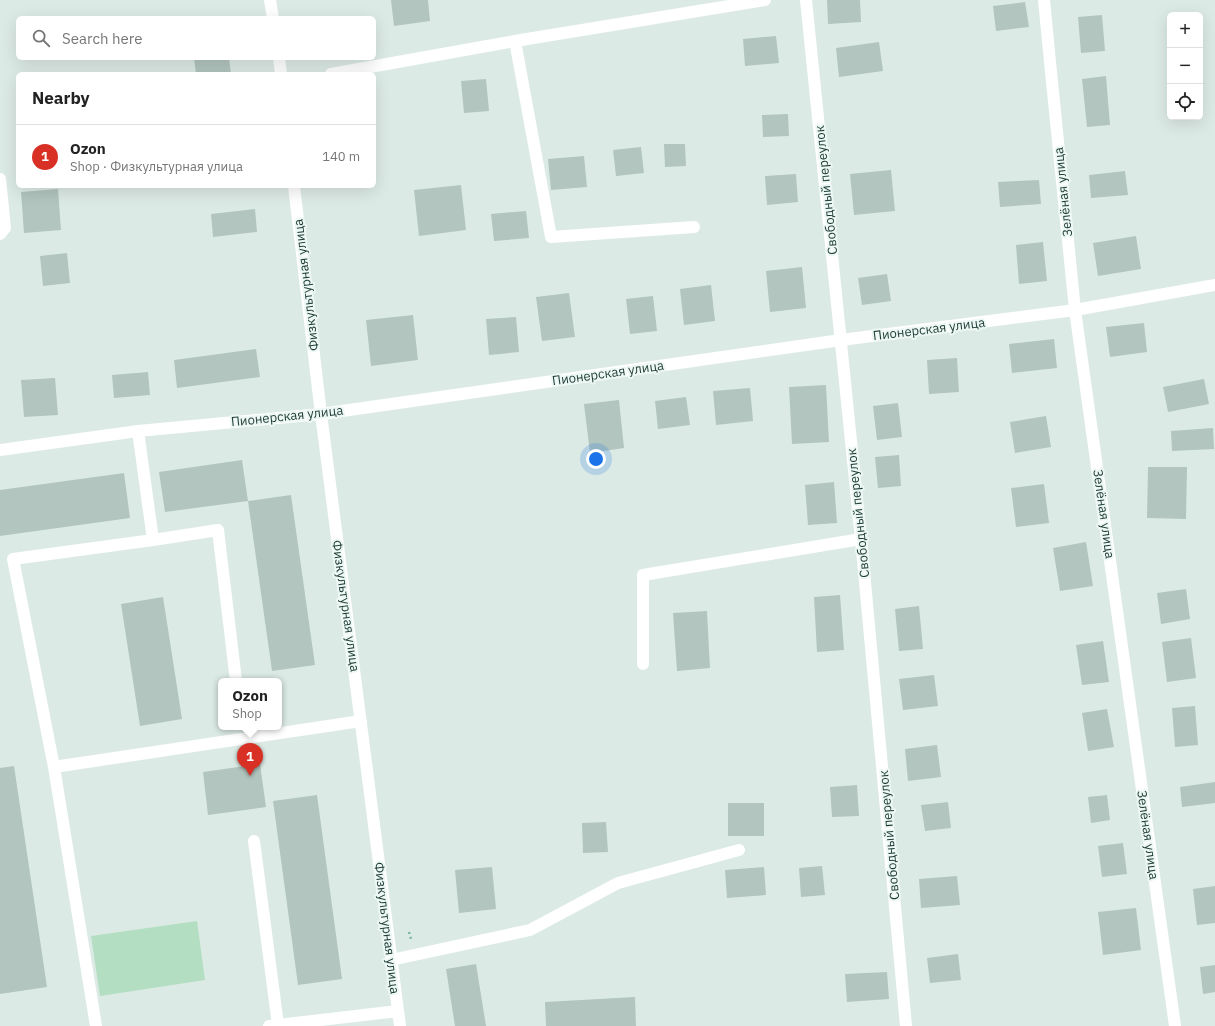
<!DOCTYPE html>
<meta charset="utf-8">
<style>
body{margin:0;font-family:"IBM Plex Sans",sans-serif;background:#f6f6f6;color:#222}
.controls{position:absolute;right:12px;top:12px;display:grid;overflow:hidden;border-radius:6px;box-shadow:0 4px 16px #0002}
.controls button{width:36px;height:36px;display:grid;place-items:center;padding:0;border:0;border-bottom:1px solid #e0e0e0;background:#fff;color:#222;font:20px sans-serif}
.you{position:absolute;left:596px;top:459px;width:14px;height:14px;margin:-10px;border:3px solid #fff;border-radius:50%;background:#1a73e8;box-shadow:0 0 0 6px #1a73e833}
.badge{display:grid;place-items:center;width:26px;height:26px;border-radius:50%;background:#d93025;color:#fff;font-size:13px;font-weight:700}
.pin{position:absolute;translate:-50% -33px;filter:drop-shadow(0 1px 2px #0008)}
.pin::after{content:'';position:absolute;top:21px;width:14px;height:12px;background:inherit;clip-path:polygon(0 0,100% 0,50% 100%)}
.popup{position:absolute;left:218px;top:678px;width:64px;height:52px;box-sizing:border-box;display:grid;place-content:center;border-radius:6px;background:#fff;filter:drop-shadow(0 1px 3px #0005);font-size:13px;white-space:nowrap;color:#767676}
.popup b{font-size:15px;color:#222}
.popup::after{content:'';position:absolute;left:50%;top:100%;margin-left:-8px;border:8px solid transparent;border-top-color:#fff}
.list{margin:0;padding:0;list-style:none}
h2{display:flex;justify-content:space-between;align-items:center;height:52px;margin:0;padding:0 16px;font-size:17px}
h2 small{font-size:13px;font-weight:400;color:#767676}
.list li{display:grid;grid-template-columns:26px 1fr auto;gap:12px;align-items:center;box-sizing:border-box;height:64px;padding:0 16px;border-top:1px solid #e0e0e0}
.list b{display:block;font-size:15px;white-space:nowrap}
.list p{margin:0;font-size:13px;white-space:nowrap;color:#767676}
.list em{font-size:13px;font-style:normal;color:#767676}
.icon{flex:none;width:22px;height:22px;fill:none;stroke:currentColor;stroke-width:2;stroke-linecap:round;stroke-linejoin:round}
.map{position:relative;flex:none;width:1215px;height:1026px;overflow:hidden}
.search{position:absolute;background:#fff;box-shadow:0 4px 16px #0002;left:16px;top:16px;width:360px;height:44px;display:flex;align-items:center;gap:10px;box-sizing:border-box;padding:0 14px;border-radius:6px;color:#767676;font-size:15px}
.panel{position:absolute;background:#fff;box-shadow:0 4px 16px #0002;left:16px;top:72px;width:360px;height:116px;border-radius:6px}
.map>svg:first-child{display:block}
.green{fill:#b3dec2}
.building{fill:#b2c5be}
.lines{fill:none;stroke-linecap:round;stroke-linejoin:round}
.path{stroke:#7ab1a4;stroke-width:2.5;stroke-dasharray:2 3;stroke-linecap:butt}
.minor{stroke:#fff;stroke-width:12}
.labels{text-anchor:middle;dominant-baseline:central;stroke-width:4;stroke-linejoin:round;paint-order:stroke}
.street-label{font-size:13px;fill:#1d3b35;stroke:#edf7f3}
</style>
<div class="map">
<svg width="1215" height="1026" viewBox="0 0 1215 1026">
<rect width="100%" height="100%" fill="#dceae5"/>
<path class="green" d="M197,921L205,980L100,996L91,936Z"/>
<path class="building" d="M391,0H428L430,21L394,26Z
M827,0H860L861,22L828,24Z
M1025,2L1029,27L996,31L993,6Z
M1102,15L1105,51L1081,53L1078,17Z
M776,36L779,63L745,66L743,39Z
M879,42L883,71L839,77L836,48Z
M194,58H229L231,74H196Z
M1106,76L1110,125L1087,127L1082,79Z
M486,79L489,111L464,113L461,81Z
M788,114L789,136L763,137L762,115Z
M664,144H685L686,166L665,167Z
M641,147L644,173L616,176L613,150Z
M584,156L587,187L551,190L548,159Z
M891,170L895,211L854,215L850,174Z
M1125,171L1128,195L1091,198L1089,175Z
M796,174L798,202L767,205L765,176Z
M1039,180L1041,204L1000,207L998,182Z
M461,185L466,230L419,236L414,190Z
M58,189L61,230L24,233L21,192Z
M255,209L257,232L213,237L211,214Z
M526,211L529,238L494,241L491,214Z
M1136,236L1141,269L1098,276L1093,243Z
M1043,242L1047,281L1019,284L1016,245Z
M67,253L70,283L43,286L40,256Z
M802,267L806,308L770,312L766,271Z
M887,274L891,301L862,305L858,278Z
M711,285L715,321L684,325L680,289Z
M569,293L575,337L542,341L536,297Z
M653,296L657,331L630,334L626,299Z
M413,315L418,360L371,366L366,320Z
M516,317L519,352L489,355L486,319Z
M1144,323L1147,352L1110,357L1106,327Z
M1054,339L1057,368L1012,373L1009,344Z
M256,349L260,377L177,388L174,360Z
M957,358L959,392L929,394L927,360Z
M148,372L150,395L114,398L112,375Z
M55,378L58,415L24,417L21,380Z
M1204,379L1209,404L1168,412L1163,387Z
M826,385L829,442L792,444L789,387Z
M750,388L753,421L716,425L713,391Z
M686,397L690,425L658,429L655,401Z
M619,400L624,448L590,453L584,404Z
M898,403L902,437L877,440L873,406Z
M1046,416L1051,447L1015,453L1010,422Z
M1213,428L1214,449L1172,451L1171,431Z
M899,455L901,486L878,488L875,457Z
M242,460L248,501L291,495L315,665L272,671L248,501L165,512L159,472Z
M1148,467H1187L1186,519L1147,518Z
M124,473L130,518L0,536V490Z
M834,482L837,523L808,525L805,485Z
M1044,484L1049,523L1016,527L1011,488Z
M1086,542L1093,586L1060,591L1053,548Z
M1186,589L1190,619L1161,624L1157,593Z
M840,595L844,650L817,652L814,597Z
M163,597L182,719L140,726L121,604Z
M919,606L923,649L899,651L895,609Z
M707,611L710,668L677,671L673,613Z
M1191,638L1196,678L1167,682L1162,642Z
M1103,641L1109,682L1082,685L1076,645Z
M934,675L938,706L903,710L899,679Z
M1195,706L1198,745L1175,747L1172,708Z
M1107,709L1114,747L1088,751L1082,713Z
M937,745L941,777L908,781L905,749Z
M260,764L266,807L208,815L203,772Z
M14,766L47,987L0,994V768Z
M1215,782V803L1182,807L1180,787Z
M857,785L859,816L832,817L830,787Z
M317,795L342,979L298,985L273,801Z
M1107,795L1110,820L1091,823L1088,797Z
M948,802L951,828L925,831L921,805Z
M728,803H764V836H728Z
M606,822L608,852L583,853L582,823Z
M1123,843L1127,874L1102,877L1098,846Z
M822,866L825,895L801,897L799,868Z
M492,867L496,909L459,913L455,870Z
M764,867L766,895L727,898L725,870Z
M957,876L960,905L921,908L919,879Z
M1215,886V923L1197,925L1193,889Z
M1136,908L1141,950L1103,955L1098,912Z
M958,954L961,980L930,983L927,958Z
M476,964L486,1026H455L446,969Z
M1215,965V992L1203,994L1200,967Z
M887,972L889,999L847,1002L845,974Z
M635,997L636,1026H546L545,1002Z"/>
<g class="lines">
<path class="path" d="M409,932L411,939"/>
<path class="minor" d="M270,0L273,18
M806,0L861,539L906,1026
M1044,0L1050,62L1075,310L1175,1026
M515,41L551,237L694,227
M279,58L281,74
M331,74L515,41L765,0
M0,179L5,228L0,234
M294,186L321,414L400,1026
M0,450L138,431L321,414L841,340L1075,310L1215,285
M153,540L218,530L236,681
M643,664V575L861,539
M54,767L361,721
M254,841L278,1025L269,1026
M391,960L530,930L618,883L739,850
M96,1026L54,767L13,559L153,540L138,431
M278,1026V1025L398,1011"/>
</g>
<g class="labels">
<g class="street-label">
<text transform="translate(826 190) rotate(-96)">Свободный переулок</text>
<text transform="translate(1063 192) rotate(-96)">Зелёная улица</text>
<text transform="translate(306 285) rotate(-97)">Физкультурная улица</text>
<text transform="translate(929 329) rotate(-7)">Пионерская улица</text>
<text transform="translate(608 373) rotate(-8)">Пионерская улица</text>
<text transform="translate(287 416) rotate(-6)">Пионерская улица</text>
<text transform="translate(858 513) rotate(-96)">Свободный переулок</text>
<text transform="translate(1104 514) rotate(82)">Зелёная улица</text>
<text transform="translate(346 606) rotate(82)">Физкультурная улица</text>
<text transform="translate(889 835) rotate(-95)">Свободный переулок</text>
<text transform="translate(1148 835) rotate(82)">Зелёная улица</text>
<text transform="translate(387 928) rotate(83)">Физкультурная улица</text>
</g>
</g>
</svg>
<div class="controls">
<button>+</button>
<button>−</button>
<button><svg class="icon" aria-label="locate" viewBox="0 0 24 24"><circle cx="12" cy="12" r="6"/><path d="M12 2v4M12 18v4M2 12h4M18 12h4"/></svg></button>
</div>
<div class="you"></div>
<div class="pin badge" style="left:250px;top:776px">1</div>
<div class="popup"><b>Ozon</b>Shop</div>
<div class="search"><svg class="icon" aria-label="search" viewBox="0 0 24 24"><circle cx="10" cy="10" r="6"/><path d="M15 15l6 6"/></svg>Search here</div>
<section class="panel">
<h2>Nearby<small></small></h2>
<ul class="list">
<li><span class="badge">1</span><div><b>Ozon</b><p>Shop · Физкультурная улица</p></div><em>140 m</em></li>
</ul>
</section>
</div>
